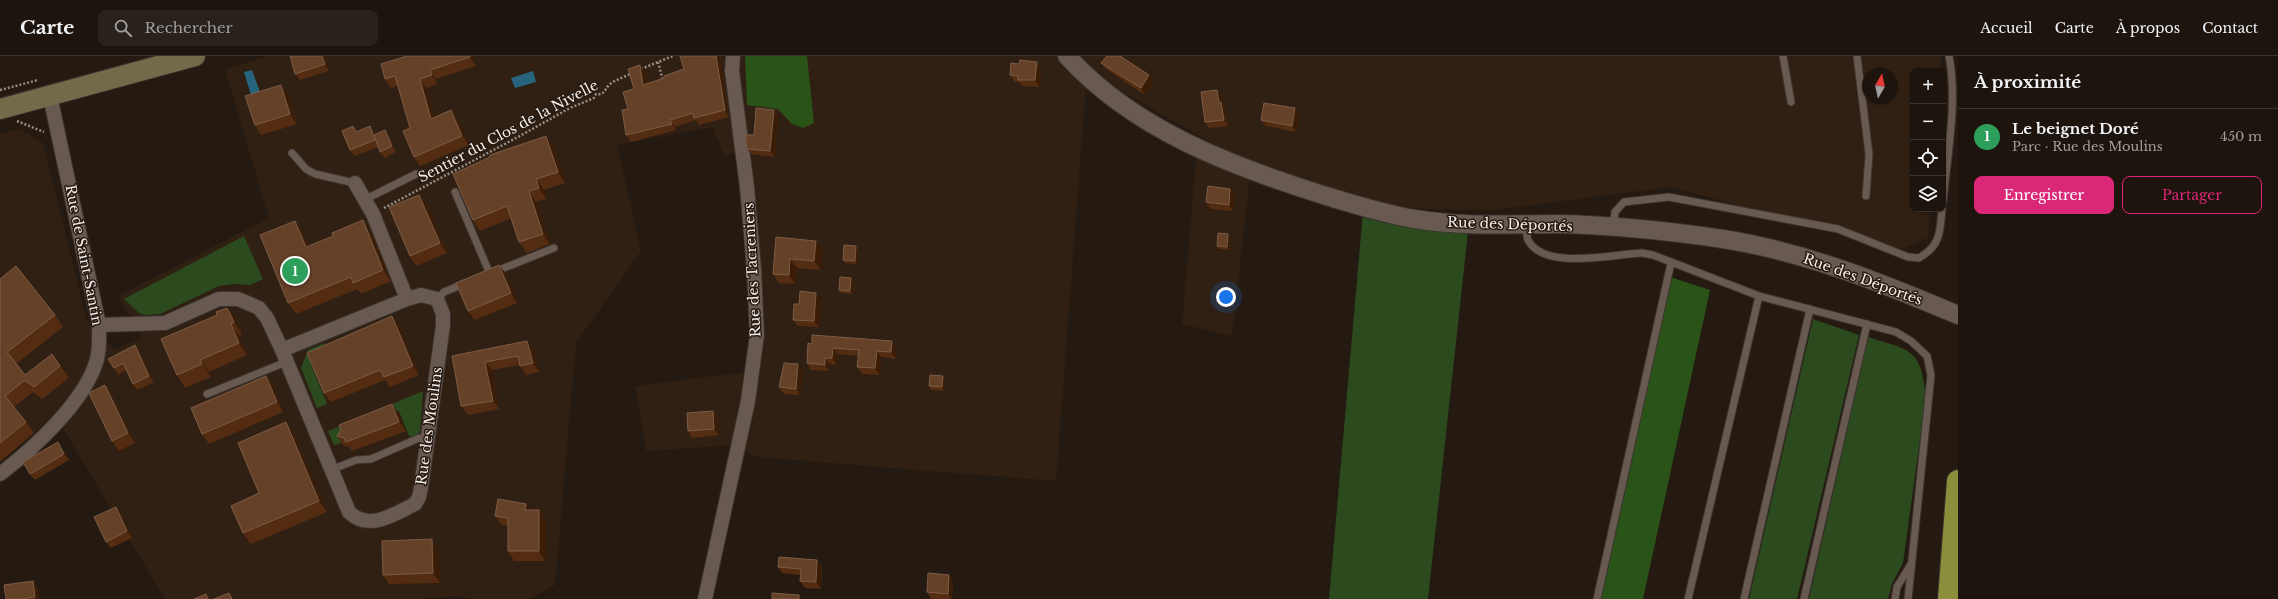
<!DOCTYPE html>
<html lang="fr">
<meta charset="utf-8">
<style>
body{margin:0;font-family:"Libre Baskerville",serif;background:#29211b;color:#f1f3f6}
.controls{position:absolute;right:12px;top:12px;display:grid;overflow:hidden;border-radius:8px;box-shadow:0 1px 3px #0004}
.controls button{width:36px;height:36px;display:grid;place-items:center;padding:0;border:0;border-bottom:1px solid #3a332e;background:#1c140d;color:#f1f3f6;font:20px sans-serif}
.compass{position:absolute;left:1862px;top:12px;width:36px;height:36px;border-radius:50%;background:#1c140d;box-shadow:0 1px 3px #0004;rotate:9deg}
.you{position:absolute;left:1226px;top:241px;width:14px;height:14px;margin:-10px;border:3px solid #fff;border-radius:50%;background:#1a73e8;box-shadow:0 0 0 6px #1a73e833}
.badge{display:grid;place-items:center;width:26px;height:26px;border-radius:50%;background:#db2777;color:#fff;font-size:13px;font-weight:700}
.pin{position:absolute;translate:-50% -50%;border:2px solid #fff;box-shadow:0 1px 4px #0006}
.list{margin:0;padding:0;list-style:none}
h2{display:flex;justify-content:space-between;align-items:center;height:52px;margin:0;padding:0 16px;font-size:17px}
h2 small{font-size:13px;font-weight:400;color:#a09e9d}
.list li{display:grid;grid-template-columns:26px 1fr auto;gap:12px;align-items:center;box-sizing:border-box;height:56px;padding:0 16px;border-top:1px solid #3a332e}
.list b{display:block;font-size:15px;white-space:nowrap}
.list p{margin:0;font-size:13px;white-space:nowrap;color:#a09e9d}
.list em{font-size:13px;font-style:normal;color:#a09e9d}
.actions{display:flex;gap:8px;padding:12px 16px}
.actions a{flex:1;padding:9px 0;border:1px solid #db2777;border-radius:8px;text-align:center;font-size:14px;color:#db2777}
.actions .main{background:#db2777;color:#fff}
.icon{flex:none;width:22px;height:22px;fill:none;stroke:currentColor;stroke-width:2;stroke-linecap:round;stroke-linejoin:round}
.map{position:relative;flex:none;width:1958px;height:543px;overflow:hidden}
header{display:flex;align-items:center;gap:24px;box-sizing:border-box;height:56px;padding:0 20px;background:#1c140d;border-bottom:1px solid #3a332e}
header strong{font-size:19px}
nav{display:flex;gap:22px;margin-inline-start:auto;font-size:14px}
.search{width:280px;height:36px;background:#29211b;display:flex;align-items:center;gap:10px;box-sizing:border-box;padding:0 14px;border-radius:8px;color:#a09e9d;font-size:15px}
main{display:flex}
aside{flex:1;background:#1c140d}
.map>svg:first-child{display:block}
.built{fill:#302013;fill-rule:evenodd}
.green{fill:#2b4b1f}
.forest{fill:#295317}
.water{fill:#27657f}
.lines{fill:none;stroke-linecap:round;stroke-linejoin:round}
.service-casing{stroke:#3b332f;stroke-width:9}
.minor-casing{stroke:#3b332f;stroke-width:16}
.tertiary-casing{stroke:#3b332f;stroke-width:20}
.secondary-casing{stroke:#3b332f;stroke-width:22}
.motorway-casing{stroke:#3b332f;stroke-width:24}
.path{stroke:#968c85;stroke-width:2.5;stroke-dasharray:2 2;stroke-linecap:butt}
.service{stroke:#685a50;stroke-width:7}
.minor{stroke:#685a50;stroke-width:14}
.tertiary{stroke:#685a50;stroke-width:18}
.secondary{stroke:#726a49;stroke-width:20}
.motorway{stroke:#8b8e3a;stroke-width:22}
.wall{fill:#542c11}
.shaded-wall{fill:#3a1c07}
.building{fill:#654128;stroke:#7c5c46}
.labels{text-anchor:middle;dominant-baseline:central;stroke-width:3;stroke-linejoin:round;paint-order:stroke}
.street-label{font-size:14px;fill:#f4ece6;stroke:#251a11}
</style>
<header>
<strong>Carte</strong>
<div class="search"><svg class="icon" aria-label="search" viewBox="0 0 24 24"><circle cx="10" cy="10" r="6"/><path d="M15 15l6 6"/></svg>Rechercher</div>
<nav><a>Accueil</a><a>Carte</a><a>À propos</a><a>Contact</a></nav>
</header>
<main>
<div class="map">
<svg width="1958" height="543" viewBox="0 0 1958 543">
<rect width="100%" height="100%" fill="#251a11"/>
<path class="built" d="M269,0H1941L1940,15H1913V153H1930L1928,182L1901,193L1670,131L1493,154L1421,153L1368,145L1251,109L1232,280L1182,268L1196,104L1210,86L1087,15L1056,425L756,401L733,389L646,395L635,330L761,314L736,96L724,99L713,71L617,89L641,195L576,287L555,529L531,543H470L458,540L421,543H165L55,359L0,406V78L20,73L43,87L87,265L114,294L142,281L118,240L269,162L225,13ZM1868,18H1892V42H1868Z"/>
<path class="green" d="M1363,156L1468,176L1428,543H1329Z
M244,180L263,223L250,229L234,228L219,230L160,258L145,259L139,257L124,243Z
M1813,263L1859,279L1797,543H1749Z
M1868,281C1911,295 1920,291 1926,340L1903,507L1892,528L1888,543H1809Z
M324,287L326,297L314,303L311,309L327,348L317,352L301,312L308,294Z
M423,335L420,376L414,380H409L399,355L344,377L341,387L334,389L328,375Z"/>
<path class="forest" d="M745,0H807L814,67L803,72L792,68L778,53L747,49Z
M1670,221L1710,234L1643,543H1601Z"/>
<path class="water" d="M252,14L260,36L251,39L244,16Z
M533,15L536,26L515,32L511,22Z"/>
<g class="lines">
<defs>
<path id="service" d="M1783,0L1791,46
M1857,0L1869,98L1866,140
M292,97L306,113L315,118L355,127
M455,136L490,218
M366,143L416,118
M1943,146C1947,99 1958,47 1949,0
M1527,169C1527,174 1526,180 1528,184C1544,215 1613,198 1642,197L1653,199L1759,240L1896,276L1911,285L1927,300L1931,319L1908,543
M1613,171L1615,156L1624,146L1669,141L1838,173L1908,201L1919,202C1941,189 1940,176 1942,153
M494,216L554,192
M437,243L444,236L466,227
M207,338L286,306
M331,414L356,404L371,403L419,382L427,383
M1597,543L1671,207
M1688,543L1759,240
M1744,543L1810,253
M1804,543L1867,268
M1895,543L1897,531L1911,508"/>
<path id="minor" d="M355,127L373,158L407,243
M99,269L165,267L219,243H238L259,252L267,262L282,294L349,456C369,476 394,458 415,448L419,441L421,432L443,269V258L437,243L421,239L407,243L282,294
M0,418C33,393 86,345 97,303C100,292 99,280 99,269L50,40
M705,543L748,345L757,279L754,213L747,131L732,15L733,0"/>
<path id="tertiary" d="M1067,0C1133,73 1231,110 1323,139C1353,148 1384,158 1415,163C1462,171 1510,168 1558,168C1612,169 1669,175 1723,183C1806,196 1882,227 1958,259"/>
<path id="secondary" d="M0,53L195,0"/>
<path id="motorway" d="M1949,543L1958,425"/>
</defs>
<use href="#service" class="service-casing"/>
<use href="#minor" class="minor-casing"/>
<use href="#tertiary" class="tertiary-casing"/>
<use href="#secondary" class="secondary-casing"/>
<use href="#motorway" class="motorway-casing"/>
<path class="path" d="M658,6L663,25
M641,13L673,0
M0,34L38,24
M17,65L44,76
M384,152L518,81L570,52L594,42L596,38C605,39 604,34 609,29C614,24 625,21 632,17"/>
<use href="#service" class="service"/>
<use href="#minor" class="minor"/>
<use href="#tertiary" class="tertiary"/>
<use href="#secondary" class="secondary"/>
<use href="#motorway" class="motorway"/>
</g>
<path class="wall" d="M290,0H325L329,15L300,24L295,18Z
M407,0H473L476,10L436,23L438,28L426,32L434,61L451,54L458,63L469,89L420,110L414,101L410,72L398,30L391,32L385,23Z
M680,0H720L729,61L699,69L696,64L675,71L676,74L631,86L626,79L628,53L634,33L640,9L645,16L647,28L664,22L684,13Z
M1037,6L1041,12L1040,31L1022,30L1019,26H1015L1010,19L1019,8Z
M1101,7L1154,25L1145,39L1106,13Z
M1217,34L1221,40L1223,48L1225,52L1228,70L1209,72L1205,66Z
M288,38L297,68L261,79L255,69Z
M1295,52L1299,59L1296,76L1266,70L1261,64Z
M774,54L778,60L775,101L751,98L747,93L754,79Z
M353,70L357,76L370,70L375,78L385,74L389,81L396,96L385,102L380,96L378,91L355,100L350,94Z
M553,91L565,127L544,134L546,143L536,146L550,188L527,197L519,186L511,162L480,175L473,164Z
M1230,133L1235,139L1233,155L1211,153L1206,146Z
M426,148L447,197L416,210L410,200Z
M303,176L308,190L371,176L391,225L361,238L357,233L296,258L288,247Z
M776,181L823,194L821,214L797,212L795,228L779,227L773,218Z
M1230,181L1229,194L1219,193L1217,190Z
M858,193L857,208L845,207L843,204Z
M499,209L506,218L517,247L475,264L468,255Z
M0,223L55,259L63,271L16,308L25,319L52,298L69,322L42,343L33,336L14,351L26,366L34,377L0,406Z
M854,225L853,238L841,237L839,234Z
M821,243L819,271L798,270L793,264L799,248Z
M227,252L236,264L242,278L239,280L247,299L209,316L211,321L185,332L177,319L217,259Z
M399,270L419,319L390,331L385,324L331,346L324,337Z
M527,285L533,294L539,316L526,319L520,309L492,314L499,353L468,359L461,350L452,300Z
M812,288L896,292V303L881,301L880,319L862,318L857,311L858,300L838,298L837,309L830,308L829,315L811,314L807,307Z
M135,289L139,296L154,326L137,334L133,328L126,314L118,319L114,312Z
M803,314L800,339L784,338L779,331Z
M266,320L273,330L283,356L209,388L202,378Z
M943,320L945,323L944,335L931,334L929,330Z
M112,339L135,387L119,395L112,385Z
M392,348L398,357L406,375L352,395L349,391L344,390L337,380Z
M713,355L717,361L719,379L692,382L688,375Z
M286,366L293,377L327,456L251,488L243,477L259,437Z
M62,393L69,404L35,424L30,418Z
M526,448L531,454H539L546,463L545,505H514L508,495V470L502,469L495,460Z
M116,451L120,457L132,482L111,492L106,486Z
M438,493L440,527L389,528L383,519Z
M817,504L822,510L821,533L805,532L800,525V519L782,517L778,511Z
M949,519L953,525L952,543H931L927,536Z
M37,531L39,543H6Z"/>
<path class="shaded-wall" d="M322,0H325L329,15L325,8Z
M470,0H473L476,10L470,1Z
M716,0H720L729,61L725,54Z
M1037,6L1041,12L1040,31L1035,24Z
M640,9L645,16L648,36L643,29Z
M430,14L436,23L438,28L432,19Z
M1149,19L1154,25L1145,39L1141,32Z
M420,23L426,32L438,72L431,63Z
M281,29L288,38L297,68L290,58Z
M1217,34L1221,40L1223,48L1225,52L1228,70L1224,64L1219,47Z
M1295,52L1299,59L1296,76L1292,70Z
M451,54L458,63L469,89L462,80Z
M774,54L778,60L775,101L770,95Z
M670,64L675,71L676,74L672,68Z
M370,70L374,76L380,90L375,84Z
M385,74L389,81L396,96L392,90Z
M546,80L553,91L565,127L558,116Z
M536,123L544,134L546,143L539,132Z
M1230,133L1235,139L1233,155L1229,149Z
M529,135L536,146L550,188L543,178Z
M419,139L426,148L447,197L440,187Z
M363,164L371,176L391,225L383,214Z
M295,165L303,176L314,202L306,191Z
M1228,178L1230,181L1229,194L1227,191Z
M816,185L823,194L821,214L814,205Z
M856,190L858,193L857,208L855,205Z
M790,203L797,212L795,228L789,219Z
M499,209L506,218L517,247L511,237Z
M851,222L854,225L853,238L850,235Z
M816,237L821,243L819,271L814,265Z
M227,252L236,264L242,278L234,266Z
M392,260L399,270L419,319L413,310Z
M231,268L239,280L247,299L239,287Z
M527,285L533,294L539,316L533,307Z
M892,285L896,292V303L891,296Z
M135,289L139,296L154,326L149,320Z
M833,292L838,298L837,309L832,302Z
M877,295L881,301L880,319L875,312Z
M825,302L830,308L829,315L825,309Z
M200,304L209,316L211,321L202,308Z
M485,306L492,314L499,353L493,345Z
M798,308L803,314L800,339L796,333Z
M266,320L273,330L283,356L277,346Z
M943,320L945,323L944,335L942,331Z
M105,329L112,339L135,387L128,377Z
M392,348L398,357L406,375L399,366Z
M713,355L717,361L719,379L714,373Z
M286,366L293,377L327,456L319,445Z
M58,386L62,393L69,404L64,398Z
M526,448L533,457L525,454Z
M116,451L120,457L132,482L127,475Z
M539,454L546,463L545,505L539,495Z
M432,483L438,493L440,527L433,517Z
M817,504L822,510L821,533L816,526Z
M949,519L953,525L952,543H951L948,538Z
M33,525L37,531L39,543H36L35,541Z
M799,539L802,543H799Z"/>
<path class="building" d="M290,0H322L325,8L295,18Z
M407,0H470V1L430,14L432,19L420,23L431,63L451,54L462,80L414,101L403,75L410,72L395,20L385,23L381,8Z
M680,0H716L725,54L694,62L693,57L670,64L672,68L626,79L622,54L628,53L623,36L634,33L628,13L640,9L643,29L664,22V20L684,13Z
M1107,0H1120L1149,19L1141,32L1101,7Z
M1020,4L1037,6L1035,24H1018V20L1010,19L1011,7L1019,8Z
M281,29L290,58L255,69L245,40Z
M1217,34L1219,47L1221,46L1224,64L1205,66L1201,36Z
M1264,47L1295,52L1292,70L1261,64Z
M756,52L774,54L770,95L747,93L745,79H754Z
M353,70L356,76L370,70L375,84L350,94L342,75Z
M385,74L392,90L380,96L374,79Z
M546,80L558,116L536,123L539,132L529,135L543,178L519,186L507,150L473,164L453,118L490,101V99Z
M1208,130L1230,133L1229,149L1206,146Z
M419,139L440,187L410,200L389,151Z
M363,164L383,214L353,227L351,221L288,247L260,179L295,165L306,191L333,180L332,177Z
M1218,177L1228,178L1227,191L1217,190Z
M776,181L816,185L814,205L790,203L789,219L773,218Z
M844,189L856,190L855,205L843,204Z
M499,209L511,237L468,255L456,227Z
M16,210L55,259L7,296L25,319L52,298L60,310L34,331L25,324L5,340L26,366L0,387V223Z
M840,221L851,222L850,235L839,234Z
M800,235L816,237L814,265L793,264L794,248H799Z
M227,252L234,266L231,268L239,287L200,304L202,308L177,319L161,283L217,259L216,256Z
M392,260L413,310L384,321L380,314L324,337L307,297Z
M812,279L892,285L891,296L877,295L875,312L857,311L859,294L833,292L832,302H825V309L807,307L808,287L812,288Z
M527,285L533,307L520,310L518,300L485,306L493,345L461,350L452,300Z
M135,289L149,320L133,328L123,307L114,312L108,303Z
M784,307L798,308L796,333L779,331Z
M930,319L943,320L942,331L929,330Z
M266,320L277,346L202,378L191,352Z
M105,329L128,377L112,385L89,337Z
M392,348L399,366L346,386L344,382L337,380L341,374L339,369Z
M713,355L714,373L688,375L687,357Z
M286,366L319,445L243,477L231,450L259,437L238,387Z
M58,386L64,398L30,418L23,406Z
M498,443L526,448L525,454H539V495H508V462L495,460Z
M116,451L127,475L106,486L94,461Z
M432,483L433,517L383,519L382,485Z
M779,501L817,504L816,526L800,525L801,513L778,511Z
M928,517L949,519L948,538L927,536Z
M33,525L35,541L27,542L28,543H6L4,529Z
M229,537L232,543H214Z
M772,537L799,539V543H772Z
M206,538L208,543H194Z"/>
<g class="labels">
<g class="street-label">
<text transform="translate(508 75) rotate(-28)">Sentier du Clos de la Nivelle</text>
<text transform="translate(1510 168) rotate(2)">Rue des Déportés</text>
<text transform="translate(84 199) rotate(79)">Rue de Saint-Santin</text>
<text transform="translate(752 214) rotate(-93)">Rue des Tacreniers</text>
<text transform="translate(1863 223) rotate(20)">Rue des Déportés</text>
<text transform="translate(429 370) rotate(-82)">Rue des Moulins</text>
</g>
</g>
</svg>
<div class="controls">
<button>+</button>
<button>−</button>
<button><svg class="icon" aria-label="locate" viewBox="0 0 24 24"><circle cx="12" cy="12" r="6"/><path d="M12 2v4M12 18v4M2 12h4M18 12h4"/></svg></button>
<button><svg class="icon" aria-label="layers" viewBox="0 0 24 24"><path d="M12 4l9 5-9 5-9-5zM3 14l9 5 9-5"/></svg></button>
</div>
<svg class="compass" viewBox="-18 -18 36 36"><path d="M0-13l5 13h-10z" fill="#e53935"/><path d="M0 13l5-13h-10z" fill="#a09e9d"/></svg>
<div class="you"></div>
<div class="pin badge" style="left:295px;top:215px;background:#2e9e5b">1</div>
</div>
<aside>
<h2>À proximité<small></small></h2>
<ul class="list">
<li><span class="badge" style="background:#2e9e5b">1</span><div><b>Le beignet Doré</b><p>Parc · Rue des Moulins</p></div><em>450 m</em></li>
</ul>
<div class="actions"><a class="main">Enregistrer</a><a>Partager</a></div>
</aside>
</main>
